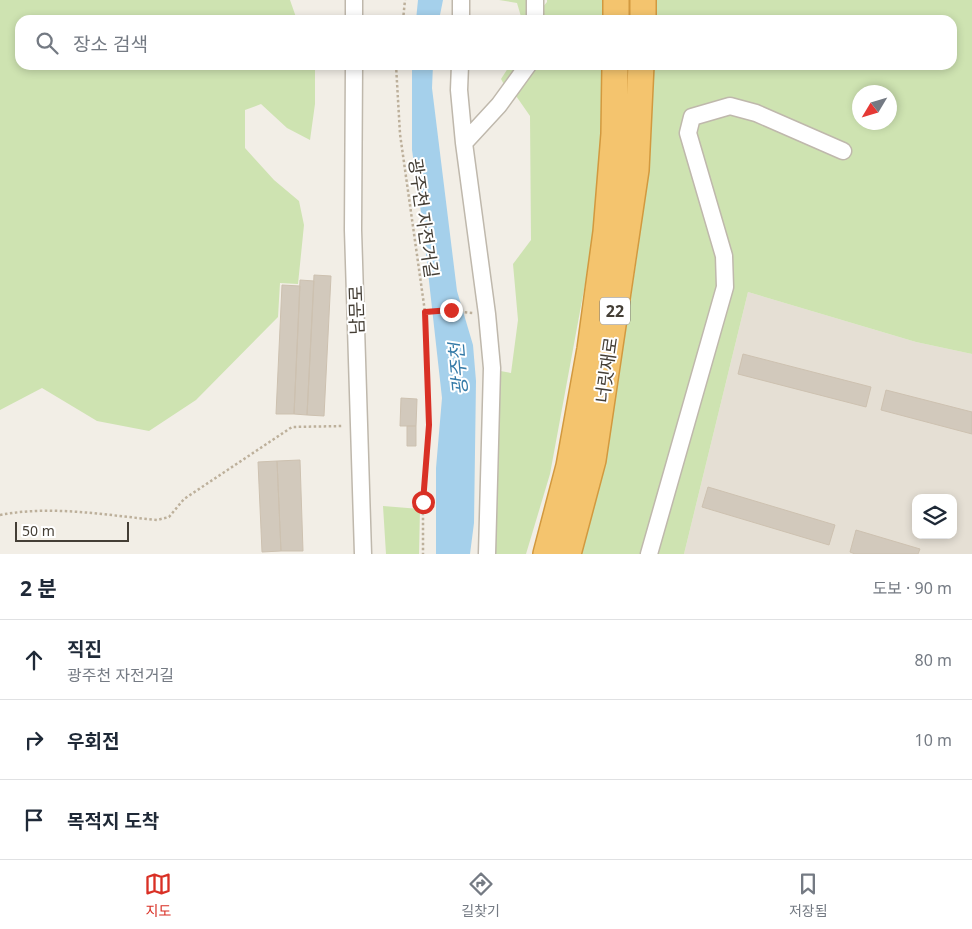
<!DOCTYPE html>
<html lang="ko">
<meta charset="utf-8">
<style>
body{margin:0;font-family:"Noto Sans","Noto Sans KR",sans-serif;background:#f2f2f3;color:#1f2937}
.controls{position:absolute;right:15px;bottom:15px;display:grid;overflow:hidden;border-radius:10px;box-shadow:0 2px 8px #0003}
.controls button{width:45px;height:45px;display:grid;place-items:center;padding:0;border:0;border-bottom:1px solid #e0e1e3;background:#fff;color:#1f2937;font:25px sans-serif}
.compass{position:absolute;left:852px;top:85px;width:45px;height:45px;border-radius:50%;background:#fff;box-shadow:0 2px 8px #0003;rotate:232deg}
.scale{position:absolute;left:15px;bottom:12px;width:114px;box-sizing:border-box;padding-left:5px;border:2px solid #443e35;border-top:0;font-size:14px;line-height:18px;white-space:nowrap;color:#443e35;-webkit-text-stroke:4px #fff;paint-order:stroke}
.stop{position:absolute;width:15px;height:15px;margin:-11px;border:4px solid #d93025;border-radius:50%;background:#fff}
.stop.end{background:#d93025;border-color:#fff;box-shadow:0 1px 5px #0008}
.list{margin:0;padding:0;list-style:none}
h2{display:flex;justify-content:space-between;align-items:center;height:65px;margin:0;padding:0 20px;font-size:21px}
h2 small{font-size:16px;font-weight:400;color:#747a83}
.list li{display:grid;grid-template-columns:32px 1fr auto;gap:15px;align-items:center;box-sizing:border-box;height:80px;padding:0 20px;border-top:1px solid #e0e1e3}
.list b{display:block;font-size:19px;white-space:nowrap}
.list p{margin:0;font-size:16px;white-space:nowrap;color:#747a83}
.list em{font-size:16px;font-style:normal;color:#747a83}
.icon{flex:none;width:28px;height:28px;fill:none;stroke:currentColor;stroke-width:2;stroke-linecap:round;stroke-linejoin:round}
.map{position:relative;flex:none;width:972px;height:554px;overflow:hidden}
.search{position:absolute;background:#fff;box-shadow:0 2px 8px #0003;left:15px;right:15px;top:15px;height:55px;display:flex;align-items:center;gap:12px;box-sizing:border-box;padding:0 18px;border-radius:15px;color:#747a83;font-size:19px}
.sheet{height:305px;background:#fff}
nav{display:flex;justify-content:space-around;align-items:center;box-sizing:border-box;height:70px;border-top:1px solid #e0e1e3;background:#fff;font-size:14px;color:#747a83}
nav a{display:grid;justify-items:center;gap:2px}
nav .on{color:#d93025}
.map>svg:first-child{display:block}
.residential{fill:#e5dfd4;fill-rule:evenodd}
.green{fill:#cee3b1;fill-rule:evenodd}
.water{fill:#a5d0eb}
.building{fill:#d2c9bc;stroke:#cdc1b0}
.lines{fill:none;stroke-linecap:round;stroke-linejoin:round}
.minor-casing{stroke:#bfb8ac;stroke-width:19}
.highway-casing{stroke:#d2993f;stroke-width:28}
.path{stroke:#bdb09b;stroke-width:2.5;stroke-dasharray:2.5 2.5;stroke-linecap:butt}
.minor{stroke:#fff;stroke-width:16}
.highway{stroke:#f4c46e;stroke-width:25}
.route{stroke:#d93025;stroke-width:6}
.labels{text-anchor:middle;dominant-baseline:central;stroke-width:4;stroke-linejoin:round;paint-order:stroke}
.shield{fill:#fff;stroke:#7c7872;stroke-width:1}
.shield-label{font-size:16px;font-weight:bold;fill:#443e35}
.street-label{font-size:18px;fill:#443e35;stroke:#fff}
.water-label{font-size:19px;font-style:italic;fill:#367ba8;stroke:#fff}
</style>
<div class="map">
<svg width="972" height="554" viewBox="0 0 972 554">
<rect width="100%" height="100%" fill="#f2eee6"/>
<path class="residential" d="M748,292L916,342L972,354V554H684ZM916,498H953V535H916Z"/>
<path class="green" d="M0,0H290L297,20H20V65H315V104L310,140L287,128L261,104L245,110V148L274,180L299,201L304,225L298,284L280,283L278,317L196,400L149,431L97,421L42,388L0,410Z
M499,0H530V20H522L517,3Z
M547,0H606V20H540L541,9L547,2Z
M656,0H972V354L916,342L748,292L684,554H655L731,280L718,260L719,281L642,554H572L618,380L637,257L653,65H952V20H656ZM860,92H890V122H860Z
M510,65H524L507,90L501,79Z
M534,65H605L604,112L595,230L550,474L526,554H490L495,370L511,373L518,320L513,264L531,240L530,116L514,93Z
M383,506L420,509L419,554H386Z"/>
<path class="water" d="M418,0H443L439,20H416Z
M412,65H433L432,88L457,291L473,345L476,381L474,523L470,554H436V468L442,398L423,227L412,150Z"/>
<path class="building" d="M314,275L331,276L324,416L307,415Z
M300,280L314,281L307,415L294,414Z
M282,285L300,286L294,414H276Z
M743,354L871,387L866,407L738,374Z
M886,390L972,412V434L881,410Z
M401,398L417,399L416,426H400Z
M407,426H416V446H407Z
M300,460L303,551H281L277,461Z
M277,461L281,551L262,552L258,462Z
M708,487L835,525L829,545L702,507Z
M856,530L920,549L918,554H855L850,552Z"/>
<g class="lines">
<defs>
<path id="minor" d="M535,0V20
M354,20V0
M461,20V0
M354,65L353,230L363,554
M460,65L459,90L464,143L487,314L492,368L487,554
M464,143L499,105L528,65
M649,554L725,287L724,256L688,133L692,117L730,106L756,113L843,151"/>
<path id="highway" d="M616,20V0
M643,20V0
M546,554L569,466L590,349L606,232L614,134L615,65
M568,554L593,460L636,170L641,65"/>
</defs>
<use href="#minor" class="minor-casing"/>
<use href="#highway" class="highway-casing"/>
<path class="path" d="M403,20L405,0
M396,65L400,134L425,312L429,425L423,502V554
M425,312L441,310L473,313
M0,515C52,505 104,515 157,520L169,517L184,499L292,427L343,426"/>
<use href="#minor" class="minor"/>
<use href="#highway" class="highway"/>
</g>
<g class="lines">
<path class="route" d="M423,502L429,425L425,312L451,310"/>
</g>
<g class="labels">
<rect class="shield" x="600" y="297.5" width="30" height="27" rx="4"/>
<g class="shield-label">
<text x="615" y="311">22</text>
</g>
<g class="street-label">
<text transform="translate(424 218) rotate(82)">광주천 자전거길</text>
<text transform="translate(356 310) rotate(-92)">남문로</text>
<text transform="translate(606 370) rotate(-82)">너릿재로</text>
</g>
<g class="water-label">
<text transform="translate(458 369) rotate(-95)">광주천</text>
</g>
</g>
</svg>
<div class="controls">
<button><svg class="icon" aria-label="layers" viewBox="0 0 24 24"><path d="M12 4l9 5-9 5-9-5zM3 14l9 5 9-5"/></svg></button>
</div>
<svg class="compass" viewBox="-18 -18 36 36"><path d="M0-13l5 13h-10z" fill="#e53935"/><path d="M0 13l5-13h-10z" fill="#747a83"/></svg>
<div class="scale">50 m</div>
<div class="stop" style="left:423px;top:502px"></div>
<div class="stop end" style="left:451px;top:310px"></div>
<div class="search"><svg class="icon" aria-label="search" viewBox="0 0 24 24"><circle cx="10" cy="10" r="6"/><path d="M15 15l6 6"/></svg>장소 검색</div>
</div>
<section class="sheet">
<h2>2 분<small>도보 · 90 m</small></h2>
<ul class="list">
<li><svg class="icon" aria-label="ahead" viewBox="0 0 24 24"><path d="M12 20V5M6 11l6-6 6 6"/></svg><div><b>직진</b><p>광주천 자전거길</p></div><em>80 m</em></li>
<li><svg class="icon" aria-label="right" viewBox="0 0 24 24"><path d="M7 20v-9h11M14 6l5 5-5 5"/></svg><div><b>우회전</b></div><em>10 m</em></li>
<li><svg class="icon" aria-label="arrive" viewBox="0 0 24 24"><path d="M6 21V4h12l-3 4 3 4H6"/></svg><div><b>목적지 도착</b></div></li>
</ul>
</section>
<nav>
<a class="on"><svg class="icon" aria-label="map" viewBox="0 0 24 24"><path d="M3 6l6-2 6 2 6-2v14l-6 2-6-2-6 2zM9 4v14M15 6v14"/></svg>지도</a>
<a><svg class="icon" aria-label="directions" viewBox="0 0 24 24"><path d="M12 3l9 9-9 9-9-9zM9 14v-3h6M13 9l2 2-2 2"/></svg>길찾기</a>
<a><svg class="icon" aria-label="saved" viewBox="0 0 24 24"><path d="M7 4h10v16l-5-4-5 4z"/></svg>저장됨</a>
</nav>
